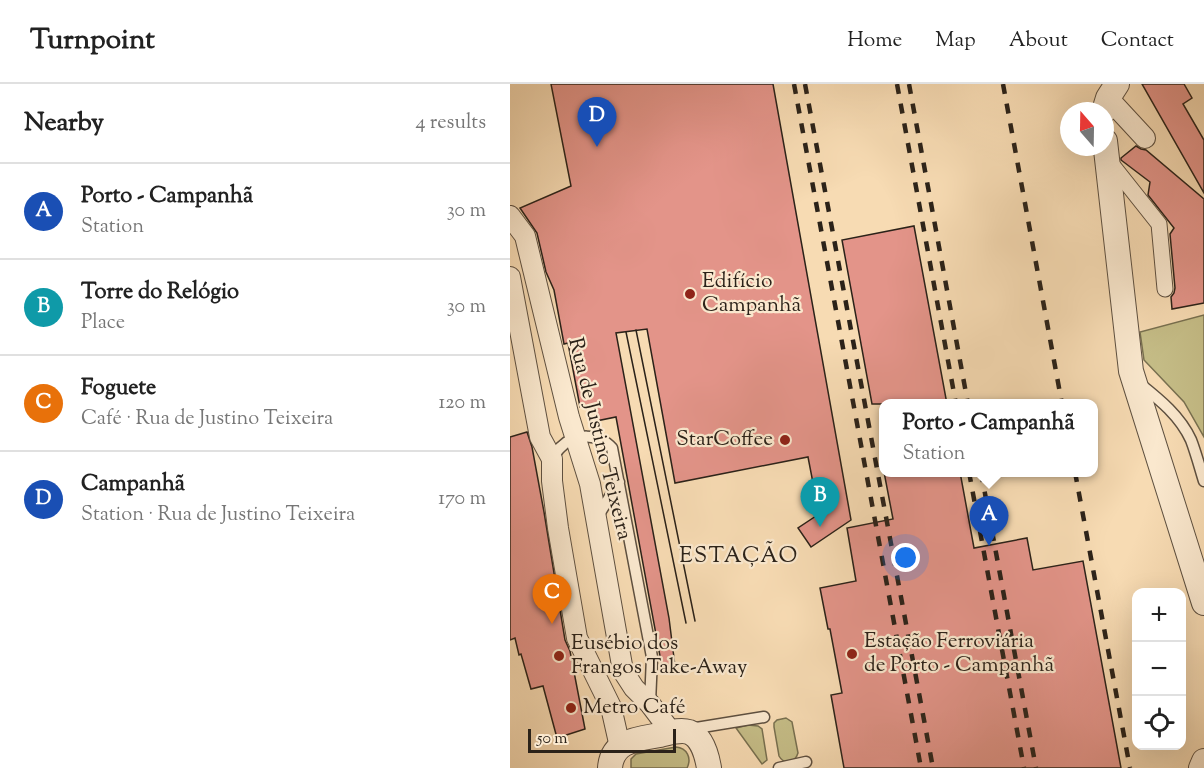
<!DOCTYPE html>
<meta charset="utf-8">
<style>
body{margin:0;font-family:"Sorts Mill Goudy",serif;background:#f6f6f6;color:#222}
.controls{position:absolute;right:18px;bottom:18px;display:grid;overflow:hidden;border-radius:12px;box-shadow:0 6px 24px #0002}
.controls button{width:54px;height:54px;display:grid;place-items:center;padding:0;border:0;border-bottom:2px solid #e0e0e0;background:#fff;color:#222;font:30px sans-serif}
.compass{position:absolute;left:550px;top:18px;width:54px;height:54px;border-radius:50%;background:#fff;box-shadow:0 6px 24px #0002;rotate:340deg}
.scale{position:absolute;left:18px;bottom:15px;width:148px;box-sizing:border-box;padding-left:6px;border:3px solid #2b2219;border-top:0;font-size:16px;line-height:21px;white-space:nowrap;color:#2b2219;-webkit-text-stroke:4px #fae8ce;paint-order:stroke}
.you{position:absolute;left:396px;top:474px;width:21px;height:21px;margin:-15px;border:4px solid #fff;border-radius:50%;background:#1a73e8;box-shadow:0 0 0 9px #1a73e833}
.badge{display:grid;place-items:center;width:39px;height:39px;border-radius:50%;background:#8f2418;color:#fff;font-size:20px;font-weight:700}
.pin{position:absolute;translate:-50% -50px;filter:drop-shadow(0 2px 3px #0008)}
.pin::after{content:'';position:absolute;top:32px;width:21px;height:18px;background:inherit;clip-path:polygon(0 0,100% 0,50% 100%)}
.popup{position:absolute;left:369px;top:315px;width:219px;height:78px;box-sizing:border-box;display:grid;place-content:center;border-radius:12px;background:#fff;filter:drop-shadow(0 2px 4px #0005);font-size:20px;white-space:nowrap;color:#767676}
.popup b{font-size:22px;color:#222}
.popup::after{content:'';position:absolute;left:50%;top:100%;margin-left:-12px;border:12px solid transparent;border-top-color:#fff}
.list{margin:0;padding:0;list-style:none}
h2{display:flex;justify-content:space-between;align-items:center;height:78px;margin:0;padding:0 24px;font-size:26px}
h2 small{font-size:20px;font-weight:400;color:#767676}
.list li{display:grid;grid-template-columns:39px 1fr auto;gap:18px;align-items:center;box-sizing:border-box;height:96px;padding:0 24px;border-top:2px solid #e0e0e0}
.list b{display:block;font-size:22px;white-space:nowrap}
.list p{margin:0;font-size:20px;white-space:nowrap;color:#767676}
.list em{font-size:20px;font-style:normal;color:#767676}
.icon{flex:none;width:33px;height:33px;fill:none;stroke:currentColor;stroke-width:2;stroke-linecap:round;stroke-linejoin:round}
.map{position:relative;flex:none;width:694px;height:684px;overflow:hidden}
header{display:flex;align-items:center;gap:36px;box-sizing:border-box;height:84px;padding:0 30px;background:#fff;border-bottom:2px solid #e0e0e0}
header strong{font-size:28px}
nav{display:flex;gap:33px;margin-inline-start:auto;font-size:21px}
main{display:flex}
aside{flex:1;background:#fff}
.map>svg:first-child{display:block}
.green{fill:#c5bd87;stroke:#787050;stroke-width:1.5}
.building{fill:#e39489;stroke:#2b2219;stroke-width:1.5}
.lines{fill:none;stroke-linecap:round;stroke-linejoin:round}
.service-casing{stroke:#5e5040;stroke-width:13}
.pedestrian-casing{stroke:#5e5040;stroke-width:17}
.minor-casing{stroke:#5e5040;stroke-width:22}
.tertiary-casing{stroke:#5e5040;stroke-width:26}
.service{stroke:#fae8ce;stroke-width:10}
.pedestrian{stroke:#fae8ce;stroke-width:15}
.minor{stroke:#fae8ce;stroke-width:20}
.tertiary{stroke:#fae8ce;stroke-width:24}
.tram{stroke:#2b2219;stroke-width:1.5}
.rail{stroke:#2b2219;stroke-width:4.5;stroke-dasharray:10 10;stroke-linecap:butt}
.poi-dot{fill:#8f2418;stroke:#fae8ce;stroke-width:2}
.labels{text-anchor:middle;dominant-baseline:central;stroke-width:4.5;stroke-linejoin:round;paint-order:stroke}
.poi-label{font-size:21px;fill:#2b2219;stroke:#fae8ce;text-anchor:start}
.street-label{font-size:21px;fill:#2b2219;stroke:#fae8ce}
.neighbourhood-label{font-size:22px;letter-spacing:1.5px;fill:#2b2219;stroke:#fae8ce}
</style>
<header>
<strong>Turnpoint</strong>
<nav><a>Home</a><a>Map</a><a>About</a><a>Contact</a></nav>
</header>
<main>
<aside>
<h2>Nearby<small>4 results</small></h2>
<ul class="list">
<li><span class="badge" style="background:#1a4fb4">A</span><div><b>Porto - Campanhã</b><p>Station</p></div><em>30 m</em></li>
<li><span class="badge" style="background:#0f9aa8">B</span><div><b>Torre do Relógio</b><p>Place</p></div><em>30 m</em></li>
<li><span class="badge" style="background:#e8710a">C</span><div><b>Foguete</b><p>Café · Rua de Justino Teixeira</p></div><em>120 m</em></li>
<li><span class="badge" style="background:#1a4fb4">D</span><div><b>Campanhã</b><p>Station · Rua de Justino Teixeira</p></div><em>170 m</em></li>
</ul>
</aside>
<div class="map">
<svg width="694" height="684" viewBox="0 0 694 684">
<rect width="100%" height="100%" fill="#f7dbb3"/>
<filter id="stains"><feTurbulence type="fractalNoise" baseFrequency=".00333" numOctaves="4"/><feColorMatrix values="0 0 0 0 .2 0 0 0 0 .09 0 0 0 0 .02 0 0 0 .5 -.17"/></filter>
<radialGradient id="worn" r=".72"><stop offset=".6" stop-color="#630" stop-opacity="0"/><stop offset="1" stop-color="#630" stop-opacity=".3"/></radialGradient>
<path class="green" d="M694,231V353L674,318L634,276L630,248Z
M276,634L282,638L288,669C285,679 274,681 269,672L264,643V639L267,636Z
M238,641L248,642L252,645L257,676L252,680L226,644Z
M166,663C177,664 182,674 177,684H121V675L126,670Z"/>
<path class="building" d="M41,0H263L341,436L301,463L288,444L309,430L298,373L165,399L137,245L106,249L159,534L165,582L152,583L106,333L86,337L83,321L70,323L58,259L54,260L44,206L36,188L27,149L10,124L61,102Z
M632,0H674L682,14L673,20L694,56V109Z
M626,62L631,65L636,66L694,115V219L662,225L661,213L664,209L665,204L660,150L664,144L638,111L640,98L611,76V74Z
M404,142L437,320H362L332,156Z
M17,348L22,363L34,428L55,556L60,567L75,645L47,654L33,602L21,605L11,570L9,571L5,554L0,556V353Z
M374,388H450L464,464L517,454L523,486L573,477L611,684H334L321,611L332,609L320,545H318L310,504L346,497L337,444L383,435Z"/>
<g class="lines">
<defs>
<path id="service" d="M630,300C650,316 670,332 681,356C686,369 690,384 694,397
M42,375C45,371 47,366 51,363C65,349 89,349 102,364L142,573L140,619
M86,435L109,398
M180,645L254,633
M269,684L296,678"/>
<path id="pedestrian" d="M599,77L649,140L655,205"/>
<path id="minor" d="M598,14L635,54
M0,132L15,152L59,333L80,400L113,587L124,604L140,620L162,649
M0,193L30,353L42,375V397L48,444L67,554L101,623L110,663"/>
<path id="tertiary" d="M594,27L598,14L607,0
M595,57L621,287L694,519
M100,684C102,656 128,655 150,651C159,649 170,645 179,648C192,653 197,672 199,684
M691,684L694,677"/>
</defs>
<use href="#service" class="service-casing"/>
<use href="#pedestrian" class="pedestrian-casing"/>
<use href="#minor" class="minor-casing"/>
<use href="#tertiary" class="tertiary-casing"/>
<use href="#service" class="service"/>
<use href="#pedestrian" class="pedestrian"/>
<use href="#minor" class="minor"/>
<use href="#tertiary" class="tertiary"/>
<path class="tram" d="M126,246L185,537
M116,248L176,539"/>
<path class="rail" d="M284,0L411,684
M295,0L423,684
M387,0L446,320
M399,0L458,320
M493,0L552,320
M459,388L514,684
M471,388L526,684
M565,388L620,684"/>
</g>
<g class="poi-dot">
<circle cx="180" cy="210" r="6"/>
<circle cx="275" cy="356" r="6"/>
<circle cx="342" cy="570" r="6"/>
<circle cx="49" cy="572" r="6"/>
<circle cx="61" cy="624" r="6"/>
</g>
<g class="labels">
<g class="poi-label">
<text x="192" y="198">Edifício<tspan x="192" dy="24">Campanhã</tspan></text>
<text x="263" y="356" text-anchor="end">StarCoffee</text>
<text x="354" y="558">Estação Ferroviária<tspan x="354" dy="24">de Porto - Campanhã</tspan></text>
<text x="61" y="560">Eusébio dos<tspan x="61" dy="24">Frangos Take-Away</tspan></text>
<text x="73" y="624">Metro Café</text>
</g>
<g class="street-label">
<text transform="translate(89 355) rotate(76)">Rua de Justino Teixeira</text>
</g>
<g class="neighbourhood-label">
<text x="229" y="473">ESTAÇÃO</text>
</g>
</g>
<rect width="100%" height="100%" filter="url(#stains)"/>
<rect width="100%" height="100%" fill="url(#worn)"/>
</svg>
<div class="controls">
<button>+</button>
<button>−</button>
<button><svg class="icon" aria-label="locate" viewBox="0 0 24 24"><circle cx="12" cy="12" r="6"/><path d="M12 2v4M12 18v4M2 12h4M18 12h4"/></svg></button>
</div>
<svg class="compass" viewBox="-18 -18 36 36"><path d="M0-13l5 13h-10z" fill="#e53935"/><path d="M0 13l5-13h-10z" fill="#767676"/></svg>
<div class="scale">50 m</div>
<div class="you"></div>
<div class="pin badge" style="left:479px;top:462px;background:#1a4fb4">A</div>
<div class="popup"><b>Porto - Campanhã</b>Station</div>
<div class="pin badge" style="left:310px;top:443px;background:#0f9aa8">B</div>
<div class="pin badge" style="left:42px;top:540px;background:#e8710a">C</div>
<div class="pin badge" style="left:87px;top:63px;background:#1a4fb4">D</div>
</div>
</main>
